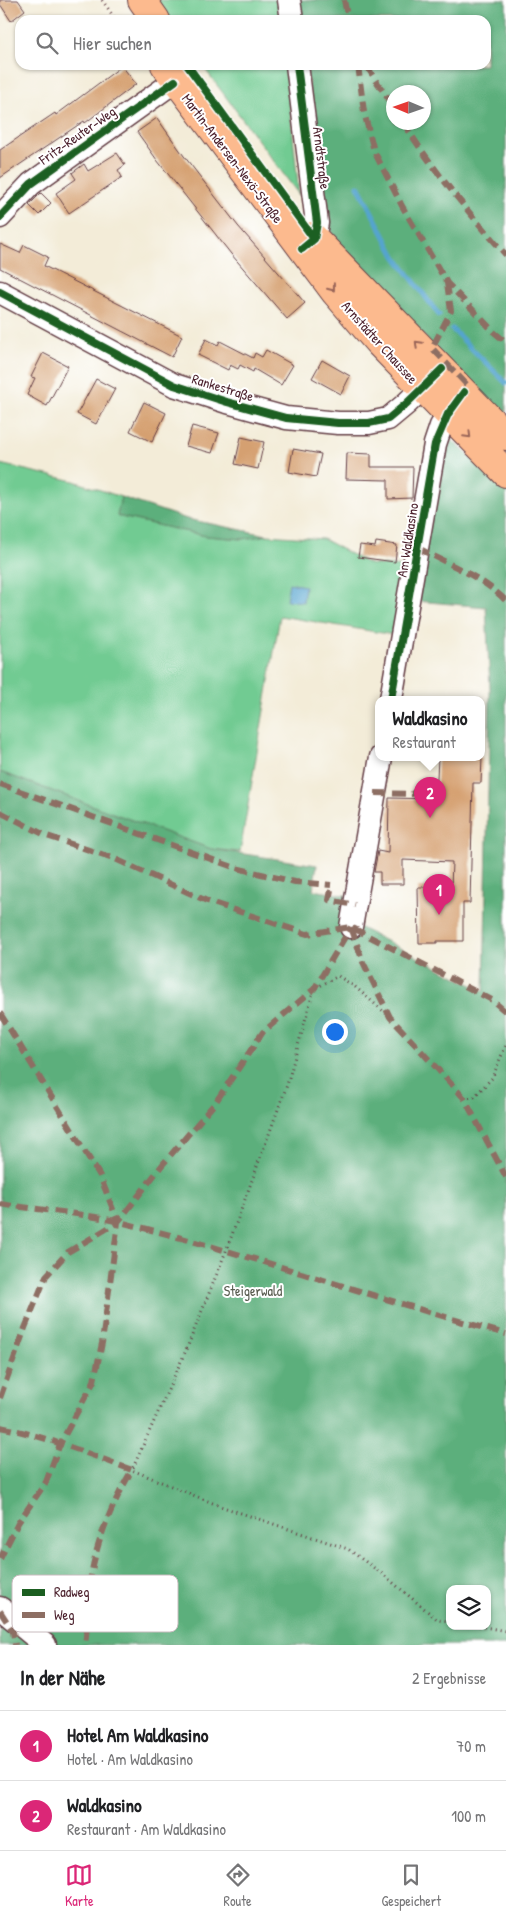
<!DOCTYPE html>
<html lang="de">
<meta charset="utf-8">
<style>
body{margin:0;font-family:"Patrick Hand",sans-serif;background:#f6f6f6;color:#202124}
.controls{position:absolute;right:15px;bottom:15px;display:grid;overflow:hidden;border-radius:10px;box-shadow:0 1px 4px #0004}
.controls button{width:45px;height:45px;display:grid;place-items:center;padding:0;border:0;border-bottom:1px solid #e0e0e0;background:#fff;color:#202124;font:25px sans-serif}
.compass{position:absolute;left:386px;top:85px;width:45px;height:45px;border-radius:50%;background:#fff;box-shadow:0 1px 4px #0004;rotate:272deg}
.you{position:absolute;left:334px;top:1031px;width:18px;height:18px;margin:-12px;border:4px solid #fff;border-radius:50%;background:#1a73e8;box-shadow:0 0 0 8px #1a73e833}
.badge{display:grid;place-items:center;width:32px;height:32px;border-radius:50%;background:#db2777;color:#fff;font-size:16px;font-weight:700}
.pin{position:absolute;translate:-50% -41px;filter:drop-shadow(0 1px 2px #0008)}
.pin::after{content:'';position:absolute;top:26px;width:18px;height:15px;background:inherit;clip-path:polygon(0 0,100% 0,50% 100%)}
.popup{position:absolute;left:375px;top:696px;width:110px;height:65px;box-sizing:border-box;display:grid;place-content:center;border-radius:10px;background:#fff;filter:drop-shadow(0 1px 4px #0005);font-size:16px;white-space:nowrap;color:#757577}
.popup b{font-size:19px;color:#202124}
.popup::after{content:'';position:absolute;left:50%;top:100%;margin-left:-10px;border:10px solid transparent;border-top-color:#fff}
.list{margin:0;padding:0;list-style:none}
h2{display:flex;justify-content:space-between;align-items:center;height:65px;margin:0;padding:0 20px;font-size:21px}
h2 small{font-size:16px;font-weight:400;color:#757577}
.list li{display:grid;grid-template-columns:32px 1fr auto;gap:15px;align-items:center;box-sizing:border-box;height:70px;padding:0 20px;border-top:1px solid #e0e0e0}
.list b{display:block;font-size:19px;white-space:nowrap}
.list p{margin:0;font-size:16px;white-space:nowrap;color:#757577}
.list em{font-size:16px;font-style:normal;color:#757577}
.icon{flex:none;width:28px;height:28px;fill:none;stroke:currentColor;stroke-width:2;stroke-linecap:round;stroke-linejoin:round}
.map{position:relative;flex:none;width:506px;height:1645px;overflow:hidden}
.search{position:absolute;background:#fff;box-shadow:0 1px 4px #0004;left:15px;right:15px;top:15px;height:55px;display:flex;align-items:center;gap:12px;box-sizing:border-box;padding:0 18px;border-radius:15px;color:#757577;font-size:19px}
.sheet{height:205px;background:#fff}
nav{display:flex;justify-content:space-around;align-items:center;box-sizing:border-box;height:70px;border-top:1px solid #e0e0e0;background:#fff;font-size:14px;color:#757577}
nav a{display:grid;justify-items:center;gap:2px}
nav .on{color:#db2777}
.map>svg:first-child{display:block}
.green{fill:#71cb92;stroke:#5e755e}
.forest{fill:#5caf7c;stroke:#536754;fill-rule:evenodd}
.water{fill:#55a4cf;stroke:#50627d}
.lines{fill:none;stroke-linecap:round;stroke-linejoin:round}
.stream{stroke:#55a4cf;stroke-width:5}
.building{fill:#d5a071}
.minor-casing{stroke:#633e45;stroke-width:25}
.major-casing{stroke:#633e45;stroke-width:30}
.path{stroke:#633e45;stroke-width:3;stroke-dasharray:1 4;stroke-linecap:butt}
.minor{stroke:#fff;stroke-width:22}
.major{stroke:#fcba8e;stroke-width:28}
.quiet{stroke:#8d6e63;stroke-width:6;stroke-dasharray:12 6;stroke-linecap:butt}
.cycleway-casing{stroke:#fff;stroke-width:11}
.cycleway{stroke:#1b5e20;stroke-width:8}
.oneway{stroke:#9a6558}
.labels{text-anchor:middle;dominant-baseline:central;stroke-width:4;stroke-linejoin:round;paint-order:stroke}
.street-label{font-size:14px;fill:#4a1f2b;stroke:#fff}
.park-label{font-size:14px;fill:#585b4f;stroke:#fff}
.key{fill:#fff;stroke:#c9bcbf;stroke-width:1}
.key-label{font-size:14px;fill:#4a1f2b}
</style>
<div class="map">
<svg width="506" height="1645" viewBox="0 0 506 1645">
<rect width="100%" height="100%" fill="#fff"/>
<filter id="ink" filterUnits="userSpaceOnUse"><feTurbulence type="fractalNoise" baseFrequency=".02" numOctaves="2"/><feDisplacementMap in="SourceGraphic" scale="10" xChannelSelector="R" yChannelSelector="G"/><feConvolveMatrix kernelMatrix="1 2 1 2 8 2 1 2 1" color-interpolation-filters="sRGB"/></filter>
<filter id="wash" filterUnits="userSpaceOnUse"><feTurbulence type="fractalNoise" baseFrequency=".0096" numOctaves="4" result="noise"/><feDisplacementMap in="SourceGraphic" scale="20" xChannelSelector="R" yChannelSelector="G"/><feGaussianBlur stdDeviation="1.12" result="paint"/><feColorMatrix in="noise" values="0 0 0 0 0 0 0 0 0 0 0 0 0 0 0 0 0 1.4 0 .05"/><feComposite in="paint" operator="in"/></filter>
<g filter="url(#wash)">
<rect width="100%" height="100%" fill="#f3ecd8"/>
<path class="green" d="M153,0H278L282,20H168Z
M202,65H286L299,195Z
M0,464L74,481L121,497L117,516L206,536L243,539L267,535L323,539L369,564L405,567L394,635L280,616L240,852L211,849L0,772Z"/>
<path class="forest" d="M296,0H506V420L339,250L325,217L306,65H486V20H300ZM394,92H424V122H394Z
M445,434L506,489V1645H0V772L211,849L317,865L313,890L350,896L345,920L484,991L490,689L486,607L416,601ZM450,1589H487V1626H450Z
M121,497L187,519L267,535L243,539L206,536L117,516Z"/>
<path class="water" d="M289,583L305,586L303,602L286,600Z"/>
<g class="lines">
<path class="stream" d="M358,186L395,256L439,315
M452,329L506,383"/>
</g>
<g id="blocks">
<path class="building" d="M0,0H18L25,10L11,21L0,4Z
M122,66L136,84L85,123L84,121L0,178V150L55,113L56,115Z
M157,118L184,156L238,226L305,303L287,319L231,254L157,160L137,132Z
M117,153L125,165L118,170L122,177L69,213L56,193L76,179L72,173L84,164L88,171Z
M41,193L51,203L39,215L29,205Z
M0,244L20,253L24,245L48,257L44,266L182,336L172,357L0,268Z
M206,339L218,345L220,341L253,358L255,353L262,357L266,350L293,365L281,385L254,369L253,372L240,365L238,369L230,365L228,370L198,355Z
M43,353L68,366L47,406L27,395L35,378L31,377Z
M322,360L350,376L341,394L312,378Z
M96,379L115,389L96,424L77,414Z
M144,402L166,413L152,442L130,431Z
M192,426L219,433L212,453L186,446Z
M241,437L264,442L258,469L235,464Z
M293,449L321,454L316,477L289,472Z
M347,453L371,454V467H413L412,498L388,499V480L346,479Z
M376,542L397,545L395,562L358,557L360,545L375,547Z
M438,757H482L481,783H473L470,903H463V941H437V943H419L418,887H451L452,862L403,860V884H380V872H374L378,851L388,853L389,798L436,799Z"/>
</g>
</g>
<g filter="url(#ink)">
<use href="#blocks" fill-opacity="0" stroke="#633e45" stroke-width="1"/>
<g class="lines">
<defs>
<path id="minor" d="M289,0L292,20
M297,65L317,223L314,239L304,248
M0,217L31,184L175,81
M0,292L174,385L227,402L286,418L338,423H369L388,419L406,404L434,377
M391,699L435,444L441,426L458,400
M351,927L381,757
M0,1608L45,1645"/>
<path id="major" d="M142,0L156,20
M165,65L335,292L378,342L506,473
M312,236L506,436"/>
</defs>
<use href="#minor" class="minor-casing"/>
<use href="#major" class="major-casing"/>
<path class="path" d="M102,0L116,20
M427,795V791
M390,1017L354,986L338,976L314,989L287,1085L226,1251L187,1348L132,1470L220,1506L348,1549L385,1576L438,1620L450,1621
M464,1098L474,1097L492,1078L506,1045
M479,1626L506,1631"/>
<use href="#minor" class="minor"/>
<use href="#major" class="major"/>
<path class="quiet" d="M344,0L348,20
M358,65L364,112L374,151L402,206L447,283L495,333L506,342
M366,65L394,108
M403,122C433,170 468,212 506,255
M447,283L451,311L432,348L468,386L464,392
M418,548C448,564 483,577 506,601
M0,784L236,868L295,882L331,885
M375,793L412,794L418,789L441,790V797H426
M0,812L47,836L113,858L207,901L307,934L351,927L492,1000L506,1012
M331,890L329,900L355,905
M351,927L363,962L390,1017L464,1098L506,1177
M0,1013L100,1176L118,1222L102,1343L94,1381L60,1444L46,1482L18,1523L0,1559
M0,1204C39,1210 82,1213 120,1222C250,1254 377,1299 506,1334
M0,1398L25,1328L46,1276L68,1252L118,1222L163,1164L215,1103L263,1032L314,989L351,927
M0,1427C46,1436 88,1454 132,1470C112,1504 95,1544 90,1583C87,1603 88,1624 85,1645
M0,1611L13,1631L15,1645"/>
<defs>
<path id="cycleway" d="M187,65L314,239
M297,65L317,223L314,239L302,249
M0,217L31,184L175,81
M0,292L174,385L227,402L286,418L338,423H369L388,419L406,404L442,369
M391,699L435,444L448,414L464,392"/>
</defs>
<use href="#cycleway" class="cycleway-casing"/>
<use href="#cycleway" class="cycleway"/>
</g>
<defs><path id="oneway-chevron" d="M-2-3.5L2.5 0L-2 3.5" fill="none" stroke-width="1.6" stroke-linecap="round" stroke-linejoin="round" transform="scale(1.25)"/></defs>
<g class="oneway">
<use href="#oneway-chevron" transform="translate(332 288) rotate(52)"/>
<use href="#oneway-chevron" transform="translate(418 344) rotate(-135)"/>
<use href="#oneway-chevron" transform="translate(468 435) rotate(45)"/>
</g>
</g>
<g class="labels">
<g class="street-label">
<text transform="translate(77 135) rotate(-35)">Fritz-Reuter-Weg</text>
<text transform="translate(233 158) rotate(53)">Martin-Andersen-Nexö-Straße</text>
<text transform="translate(322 158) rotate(83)">Arndtstraße</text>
<text transform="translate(380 342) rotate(48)">Arnstädter Chaussee</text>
<text transform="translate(223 387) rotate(17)">Rankestraße</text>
<text transform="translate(407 540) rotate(-81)">Am Waldkasino</text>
</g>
<g class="park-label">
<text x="253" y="1290">Steigerwald</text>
</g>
</g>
<rect x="12" y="1575" width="166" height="57" rx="8" class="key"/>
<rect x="22" y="1589" width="23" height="7" fill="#1b5e20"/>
<rect x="22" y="1612" width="23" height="6" fill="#8d6e63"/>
<g class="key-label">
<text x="54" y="1597">Radweg</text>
<text x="54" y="1620">Weg</text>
</g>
</svg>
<div class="controls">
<button><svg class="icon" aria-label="layers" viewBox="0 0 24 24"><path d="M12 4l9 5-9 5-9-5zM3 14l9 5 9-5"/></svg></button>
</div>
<svg class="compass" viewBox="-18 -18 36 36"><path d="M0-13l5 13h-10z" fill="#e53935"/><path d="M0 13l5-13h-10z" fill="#757577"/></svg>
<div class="you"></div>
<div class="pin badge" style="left:439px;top:915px">1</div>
<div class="pin badge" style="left:430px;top:818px">2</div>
<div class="popup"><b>Waldkasino</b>Restaurant</div>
<div class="search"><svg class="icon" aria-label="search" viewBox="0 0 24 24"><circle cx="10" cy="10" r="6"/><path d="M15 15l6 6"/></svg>Hier suchen</div>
</div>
<section class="sheet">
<h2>In der Nähe<small>2 Ergebnisse</small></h2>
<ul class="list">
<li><span class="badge">1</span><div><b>Hotel Am Waldkasino</b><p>Hotel · Am Waldkasino</p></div><em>70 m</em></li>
<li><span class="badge">2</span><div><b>Waldkasino</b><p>Restaurant · Am Waldkasino</p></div><em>100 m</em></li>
</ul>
</section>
<nav>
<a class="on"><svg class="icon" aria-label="map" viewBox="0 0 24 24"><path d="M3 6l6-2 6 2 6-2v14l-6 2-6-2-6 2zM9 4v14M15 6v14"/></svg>Karte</a>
<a><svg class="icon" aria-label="directions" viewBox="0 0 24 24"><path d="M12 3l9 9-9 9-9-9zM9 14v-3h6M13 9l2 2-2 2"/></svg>Route</a>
<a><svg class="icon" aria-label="saved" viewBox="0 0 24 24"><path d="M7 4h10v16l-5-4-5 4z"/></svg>Gespeichert</a>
</nav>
